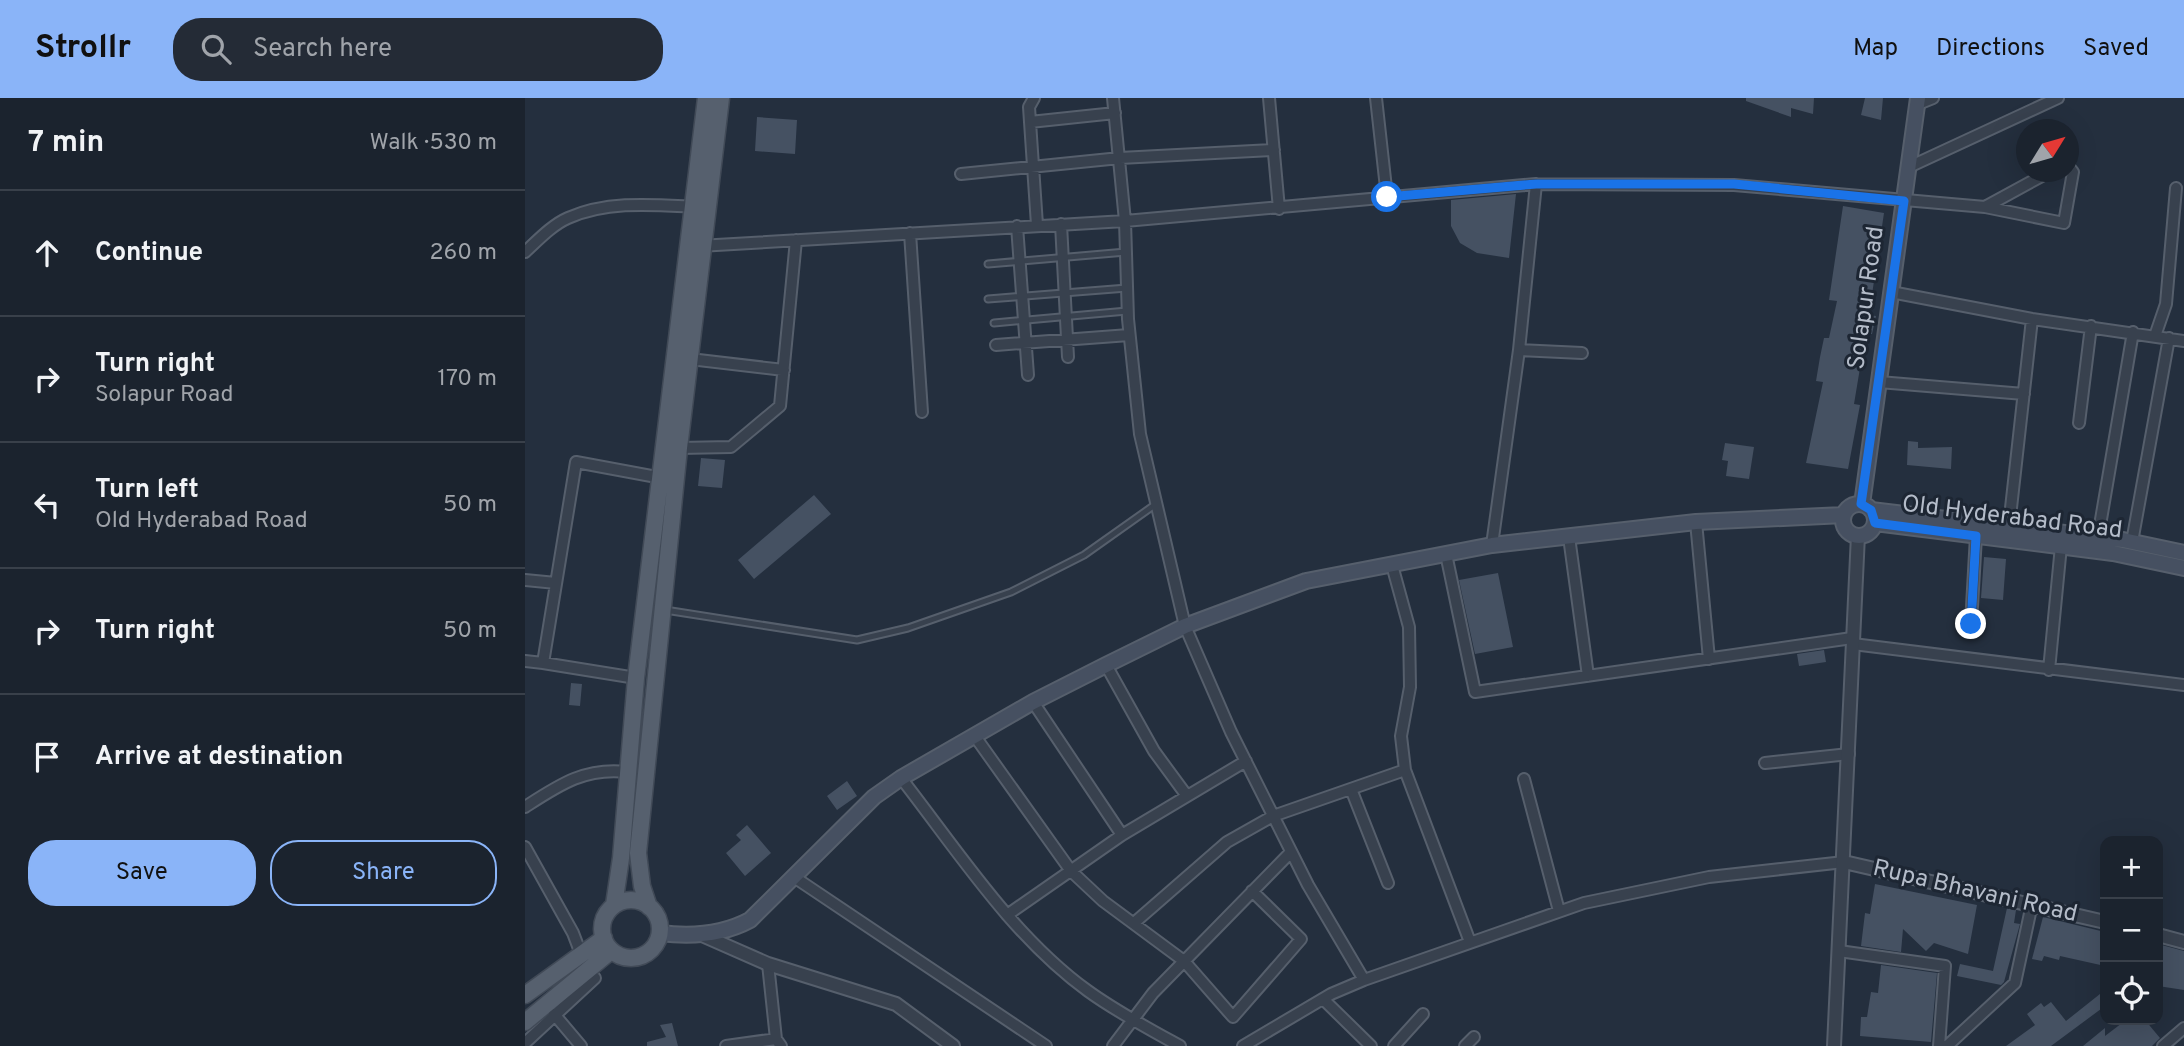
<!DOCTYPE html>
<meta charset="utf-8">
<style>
body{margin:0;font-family:Overpass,sans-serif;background:#242b36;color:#f1f3f6}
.controls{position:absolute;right:21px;bottom:21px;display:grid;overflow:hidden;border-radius:14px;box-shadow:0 7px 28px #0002}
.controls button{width:63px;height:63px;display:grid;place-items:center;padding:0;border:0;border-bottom:2px solid #39404a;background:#1b232e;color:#f1f3f6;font:35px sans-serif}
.compass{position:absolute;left:1491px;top:21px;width:63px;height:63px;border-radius:50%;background:#1b232e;box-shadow:0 7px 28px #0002;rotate:53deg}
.stop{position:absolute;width:21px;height:21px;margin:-16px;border:5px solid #1a73e8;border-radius:50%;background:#fff}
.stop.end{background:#1a73e8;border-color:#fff;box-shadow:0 2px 7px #0008}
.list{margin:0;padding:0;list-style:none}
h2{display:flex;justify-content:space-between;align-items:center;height:91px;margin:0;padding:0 28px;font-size:30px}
h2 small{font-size:23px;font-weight:400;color:#a0a4aa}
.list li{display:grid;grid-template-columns:46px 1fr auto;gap:21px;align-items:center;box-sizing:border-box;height:126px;padding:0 28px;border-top:2px solid #39404a}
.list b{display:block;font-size:26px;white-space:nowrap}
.list p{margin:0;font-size:23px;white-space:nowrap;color:#a0a4aa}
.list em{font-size:23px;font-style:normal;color:#a0a4aa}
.actions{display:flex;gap:14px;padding:21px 28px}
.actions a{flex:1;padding:16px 0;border:2px solid #8ab4f8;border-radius:28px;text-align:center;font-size:24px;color:#8ab4f8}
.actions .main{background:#8ab4f8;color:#111}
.icon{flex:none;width:38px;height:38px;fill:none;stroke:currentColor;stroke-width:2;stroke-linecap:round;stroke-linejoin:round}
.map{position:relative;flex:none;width:1659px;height:948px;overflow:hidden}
header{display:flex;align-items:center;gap:42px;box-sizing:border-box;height:98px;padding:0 35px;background:#8ab4f8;color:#111}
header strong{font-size:33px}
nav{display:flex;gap:38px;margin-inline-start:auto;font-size:24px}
.search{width:490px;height:63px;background:#242b36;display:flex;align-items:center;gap:18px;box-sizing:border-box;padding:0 24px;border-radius:28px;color:#a0a4aa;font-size:26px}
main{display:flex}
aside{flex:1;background:#1b232e}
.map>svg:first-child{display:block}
.building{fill:#455162}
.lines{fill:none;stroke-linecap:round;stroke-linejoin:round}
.service-casing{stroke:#565f6c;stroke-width:9}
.minor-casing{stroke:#565f6c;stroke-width:14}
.tertiary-casing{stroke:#565f6c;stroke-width:16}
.secondary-casing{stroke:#565f6c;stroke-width:18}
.primary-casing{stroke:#414a57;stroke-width:19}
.service{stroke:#38414e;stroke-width:5}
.minor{stroke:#38414e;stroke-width:10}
.tertiary{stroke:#38414e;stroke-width:12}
.secondary{stroke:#465061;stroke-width:14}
.primary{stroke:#56606e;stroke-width:16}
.route{stroke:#1a73e8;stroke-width:9}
.labels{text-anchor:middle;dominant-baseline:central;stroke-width:6;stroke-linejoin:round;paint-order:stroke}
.street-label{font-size:24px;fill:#b4bcc9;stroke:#1d2633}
</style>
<header>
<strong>Strollr</strong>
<div class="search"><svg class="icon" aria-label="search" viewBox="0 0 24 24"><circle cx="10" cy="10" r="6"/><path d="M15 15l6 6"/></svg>Search here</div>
<nav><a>Map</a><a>Directions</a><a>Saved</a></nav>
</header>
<main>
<aside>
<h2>7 min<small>Walk · 530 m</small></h2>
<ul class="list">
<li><svg class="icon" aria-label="ahead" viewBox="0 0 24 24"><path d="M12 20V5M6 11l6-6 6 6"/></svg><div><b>Continue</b></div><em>260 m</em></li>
<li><svg class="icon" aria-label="right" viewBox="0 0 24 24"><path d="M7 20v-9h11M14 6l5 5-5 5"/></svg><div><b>Turn right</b><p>Solapur Road</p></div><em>170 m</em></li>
<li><svg class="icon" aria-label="left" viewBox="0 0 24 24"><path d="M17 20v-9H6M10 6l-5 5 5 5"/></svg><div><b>Turn left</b><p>Old Hyderabad Road</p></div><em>50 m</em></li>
<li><svg class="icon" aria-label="right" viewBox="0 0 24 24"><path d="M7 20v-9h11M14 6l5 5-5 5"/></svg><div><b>Turn right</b></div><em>50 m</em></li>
<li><svg class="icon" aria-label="arrive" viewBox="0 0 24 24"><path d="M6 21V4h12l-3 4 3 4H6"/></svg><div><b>Arrive at destination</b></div></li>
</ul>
<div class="actions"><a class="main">Save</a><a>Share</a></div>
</aside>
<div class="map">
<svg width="1659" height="948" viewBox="0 0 1659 948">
<rect width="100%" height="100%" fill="#242f3e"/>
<path class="building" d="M1221,0H1289L1288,16L1266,10V19L1221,3Z
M1340,0H1358L1356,22L1336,17Z
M232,19L272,22L270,56L230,53Z
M991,96L984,160L952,155L935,145L926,128V102Z
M1318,108L1359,115L1344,217L1351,218L1347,236H1342L1335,270L1329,306L1335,307L1323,371L1281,365L1298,284L1291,283L1295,259L1299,240H1304L1312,203L1304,202Z
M1383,343L1393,344V350L1427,349L1426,371L1382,367Z
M1200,345L1229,349L1224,381L1201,378L1203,363L1197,362Z
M176,360L200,362L197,390L173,388Z
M289,397L306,416L229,481L213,462Z
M1459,459L1481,461L1478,502L1456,500Z
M973,475L988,549L950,556L934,482Z
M1299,552L1301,564L1274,568L1272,556Z
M46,585L57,586L55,608L44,607Z
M322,683L332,698L312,712L302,698Z
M222,727L246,755L220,778L201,755L216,742L211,737Z
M1350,786L1452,807L1443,856L1409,845L1401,853L1378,831L1376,854L1336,848L1340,815L1345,816Z
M1482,810L1491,812L1489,825L1495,826L1479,884L1476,887L1432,878L1435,866L1468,873Z
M1518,819L1580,834V868L1535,858L1534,862L1519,858L1517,863L1507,861Z
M1633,846L1659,853V892L1633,888Z
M1356,867L1412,875L1406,944L1335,938L1336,919H1342L1346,894L1353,895Z
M1580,892V908L1526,948H1481L1510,927L1502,916L1516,905L1519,909L1526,904L1541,923Z
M1601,922H1620L1635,940L1627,948H1558L1580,930V938Z
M147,925L153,948H122V944L141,939L135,927Z"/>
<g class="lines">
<defs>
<path id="service" d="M463,166L601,154
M463,201L602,190
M469,225L602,213
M140,512L332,542L383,530L486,494L559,457L631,406"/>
<path id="minor" d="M509,0L504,9L512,127
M588,0L600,123L603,221L615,336L660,528L706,634L783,787L839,882
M744,0L754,111
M851,0L862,99
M1393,6L1408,0
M505,24L590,15
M1384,69L1533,0
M436,76L595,60L749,52
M1460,109L1524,74
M536,126L543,259
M492,128L503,277
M385,135L397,314
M174,148L600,123L1011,86L1209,87L1460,109L1539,125L1548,74L1544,69
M0,154C13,142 27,127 43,120C84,102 130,107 173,109
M1366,194L1507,221L1659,243
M1630,238L1641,206L1651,90
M471,247L604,237
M994,252L1057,255
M165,261L259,272
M1354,284L1499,296
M1554,325L1566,228
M154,350L206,349L255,308L271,142
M1171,424L1184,561
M1484,428L1507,221
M1044,439L1063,578
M1573,439L1608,234
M1607,444L1644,240
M967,447L994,252L1011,86
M921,456L950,594L1327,540
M867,467L884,529L885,589L876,638L880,672L945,844
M0,482L31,485
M1446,526L1451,438
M1328,546L1659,587
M0,563L18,565
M581,567L629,653L662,698
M1524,572L1536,448
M111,580L18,565L51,364L137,380
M508,604L597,737
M449,637L546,773L578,803L659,863L708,919L776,841L727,793
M1240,665L1324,656
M376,680C433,753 487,838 563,893C592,914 624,931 655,948
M999,681L1034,813
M826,691L863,785
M0,709C34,687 60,669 102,674
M0,749L48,835L56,856
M269,779L521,948
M482,817L597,737L721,663
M609,825L702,744L748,718L880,672
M1314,853L1420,868L1414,948
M243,866L251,941L256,948
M798,901L846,948
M29,916L56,948
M0,945L70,880
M201,948L251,941
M588,948L628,895L766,754
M718,948L806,896L839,882L1059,805L1184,779L1319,764
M869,948L898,916
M940,948L949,939
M1422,948L1490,885L1507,806
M1638,948L1659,930"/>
<path id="tertiary" d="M1319,764L1580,824
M177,837L243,866L371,906L428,948
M1633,837L1659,844
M1309,948L1333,437"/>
<path id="secondary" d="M1337,406L1393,0
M1318 422a16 16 0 1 1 32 0a16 16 0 1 1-32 0Z
M1346,412L1598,442L1659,455
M1350,425L1588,455L1659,470
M135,835C166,839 197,837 225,822L349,699L376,680L508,604L581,567L660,528L781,483L967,447L1171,424L1319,417"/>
<path id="primary" d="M77 831a29 29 0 1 1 58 0a29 29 0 1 1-58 0Z
M89,807L96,760L111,580L181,0
M124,809L117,788L113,755L154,350L196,0
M0,897L79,840
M0,924L86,853"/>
</defs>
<use href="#service" class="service-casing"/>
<use href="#minor" class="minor-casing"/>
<use href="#tertiary" class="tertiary-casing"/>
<use href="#secondary" class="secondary-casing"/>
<use href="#primary" class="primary-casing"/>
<use href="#service" class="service"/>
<use href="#minor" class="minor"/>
<use href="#tertiary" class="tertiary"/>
<use href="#secondary" class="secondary"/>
<use href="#primary" class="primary"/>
</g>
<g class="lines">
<path class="route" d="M862,99L1011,86H1209L1379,103L1336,406L1346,412L1350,425L1451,438L1446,526"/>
</g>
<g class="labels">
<g class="street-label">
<text transform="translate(1342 200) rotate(-82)">Solapur Road</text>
<text transform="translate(1487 420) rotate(7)">Old Hyderabad Road</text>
<text transform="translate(1450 794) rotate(13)">Rupa Bhavani Road</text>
</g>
</g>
</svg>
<div class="controls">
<button>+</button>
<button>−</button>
<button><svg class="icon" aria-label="locate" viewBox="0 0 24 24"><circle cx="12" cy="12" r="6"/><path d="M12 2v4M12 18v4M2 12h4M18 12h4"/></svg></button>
</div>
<svg class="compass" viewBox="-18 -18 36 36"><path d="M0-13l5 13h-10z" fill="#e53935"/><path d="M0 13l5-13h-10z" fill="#a0a4aa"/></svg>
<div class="stop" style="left:862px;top:99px"></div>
<div class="stop end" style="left:1446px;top:526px"></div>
</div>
</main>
